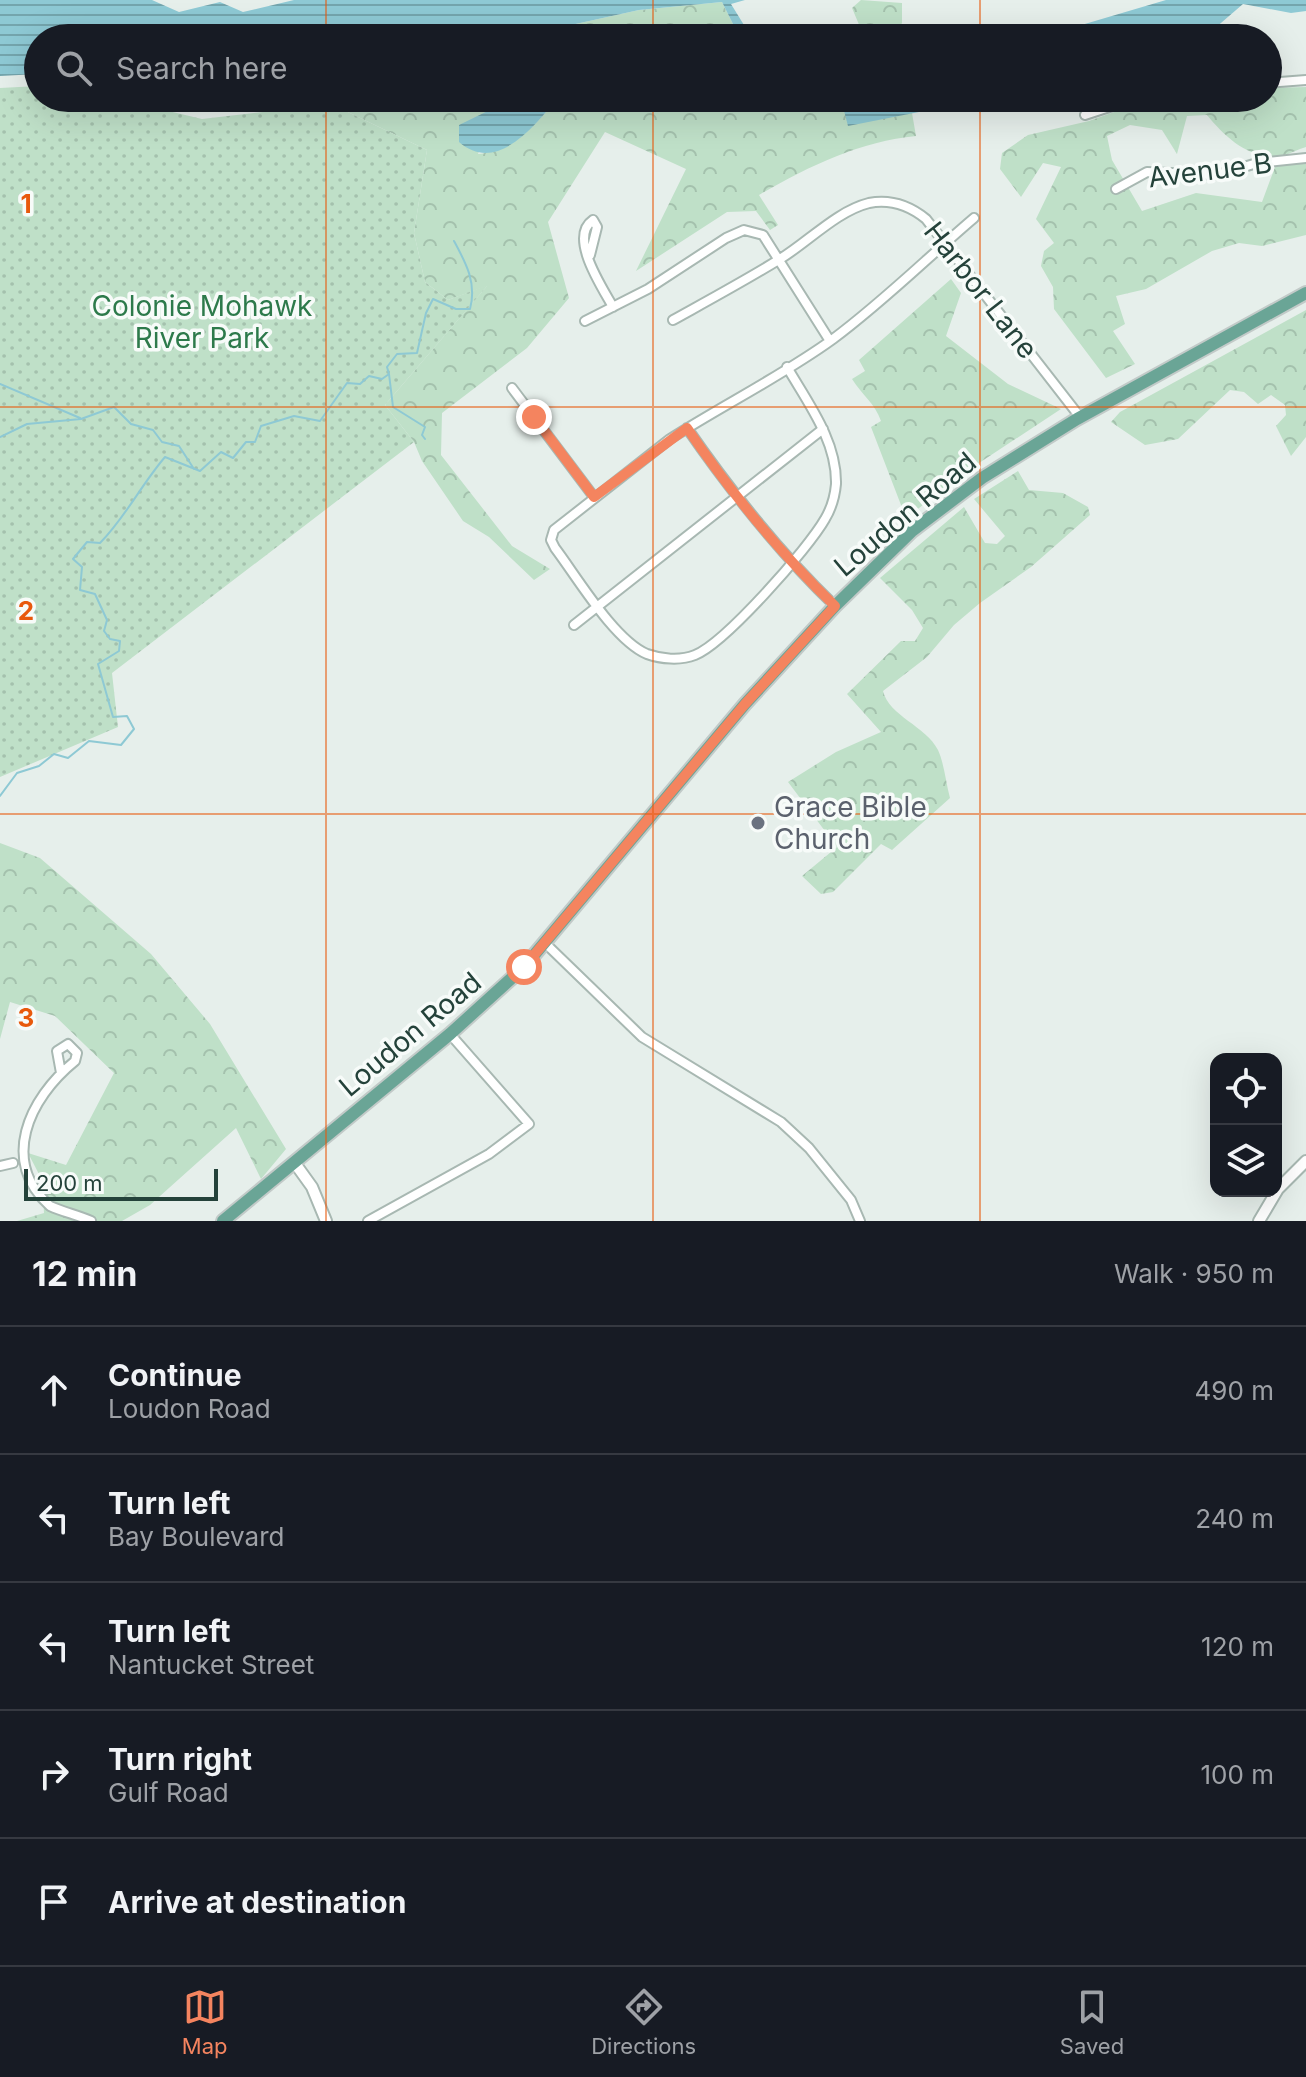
<!DOCTYPE html>
<meta charset="utf-8">
<style>
body{margin:0;font-family:Inter,sans-serif;background:#242831;color:#f1f3f6}
.controls{position:absolute;right:24px;bottom:24px;display:grid;overflow:hidden;border-radius:16px;box-shadow:0 8px 32px #0002}
.controls button{width:72px;height:72px;display:grid;place-items:center;padding:0;border:0;border-bottom:2px solid #363941;background:#171b24;color:#f1f3f6;font:40px sans-serif}
.scale{position:absolute;left:24px;bottom:20px;width:194px;box-sizing:border-box;padding-left:8px;border:4px solid #24423a;border-top:0;font-size:22px;line-height:28px;white-space:nowrap;color:#24423a;-webkit-text-stroke:6px #f7fbf9;paint-order:stroke}
.stop{position:absolute;width:24px;height:24px;margin:-18px;border:6px solid #f4845f;border-radius:50%;background:#fff}
.stop.end{background:#f4845f;border-color:#fff;box-shadow:0 2px 8px #0008}
.list{margin:0;padding:0;list-style:none}
h2{display:flex;justify-content:space-between;align-items:center;height:104px;margin:0;padding:0 32px;font-size:34px}
h2 small{font-size:26px;font-weight:400;color:#9ea1a6}
.list li{display:grid;grid-template-columns:52px 1fr auto;gap:24px;align-items:center;box-sizing:border-box;height:128px;padding:0 32px;border-top:2px solid #363941}
.list b{display:block;font-size:30px;white-space:nowrap}
.list p{margin:0;font-size:26px;white-space:nowrap;color:#9ea1a6}
.list em{font-size:26px;font-style:normal;color:#9ea1a6}
.icon{flex:none;width:44px;height:44px;fill:none;stroke:currentColor;stroke-width:2;stroke-linecap:round;stroke-linejoin:round}
.map{position:relative;flex:none;width:1306px;height:1221px;overflow:hidden}
.search{position:absolute;background:#171b24;box-shadow:0 8px 32px #0002;left:24px;right:24px;top:24px;height:88px;display:flex;align-items:center;gap:20px;box-sizing:border-box;padding:0 28px;border-radius:44px;color:#9ea1a6;font-size:30px}
.sheet{height:744px;background:#171b24}
nav{display:flex;justify-content:space-around;align-items:center;box-sizing:border-box;height:112px;border-top:2px solid #363941;background:#171b24;font-size:22px;color:#9ea1a6}
nav a{display:grid;justify-items:center;gap:4px}
nav .on{color:#f4845f}
.map>svg:first-child{display:block}
.forest{fill:url(#forest-crowns)}
.park{fill:url(#park-dots)}
.water{fill:url(#water-rules)}
.lines{fill:none;stroke-linecap:round;stroke-linejoin:round}
.stream{stroke:#8ec9d4;stroke-width:2}
.minor-casing{stroke:#a8b8b2;stroke-width:12}
.tertiary-casing{stroke:#a8b8b2;stroke-width:14}
.primary-casing{stroke:#c2cac8;stroke-width:16}
.minor{stroke:#fff;stroke-width:8}
.tertiary{stroke:#fff;stroke-width:10}
.primary{stroke:#6aa596;stroke-width:12}
.route{stroke:#f4845f;stroke-width:10}
.grid{fill:none;stroke:#e8590c;stroke-width:2;stroke-opacity:0.55}
.worship-dot{fill:#6b7280;stroke:#f7fbf9;stroke-width:3}
.labels{text-anchor:middle;dominant-baseline:central;stroke-width:7;stroke-linejoin:round;paint-order:stroke}
.street-label{font-size:28px;fill:#24423a;stroke:#f7fbf9}
.park-label{font-size:28px;fill:#2d7a4b;stroke:#f7fbf9}
.worship-label{font-size:28px;fill:#5b616d;stroke:#f7fbf9;text-anchor:start}
.grid-label{font-size:26px;text-anchor:middle;font-weight:bold;fill:#e8590c;stroke:#f7fbf9;stroke-width:7;stroke-linejoin:round;paint-order:stroke}
</style>
<div class="map">
<svg width="1306" height="1221" viewBox="0 0 1306 1221">
<defs>
<pattern id="forest-crowns" width="20" height="18" patternUnits="userSpaceOnUse" patternTransform="scale(2)"><rect width="20" height="18" fill="#bfe0c8"/><path d="M2 6a3 3 0 1 1 6 0M12 15a3 3 0 1 1 6 0" fill="none" stroke="#a4c1ad"/></pattern>
<pattern id="park-dots" width="8" height="8" patternUnits="userSpaceOnUse" patternTransform="scale(2)"><rect width="8" height="8" fill="#bfe0c8"/><path d="M2 2h.1M6 6h.1" fill="none" stroke="#a4c1ad" stroke-width="1.8" stroke-linecap="round"/></pattern>
<pattern id="water-rules" width="6" height="5" patternUnits="userSpaceOnUse" patternTransform="scale(2)"><rect width="6" height="5" fill="#8ec9d4"/><path d="M0 2.5h6" fill="none" stroke="#74a5ad"/></pattern>
</defs>
<rect width="100%" height="100%" fill="#e6efeb"/>
<path class="forest" d="M861,0L902,3V23L893,38H872L860,27L852,8Z
M722,2L740,38H512L639,10Z
M1306,87V147C1298,149 1290,154 1282,156C1250,161 1225,137 1207,115L1187,116L1177,154L1162,130L1130,125L1107,136L1112,160L1142,211L1196,193L1262,202L1275,167L1306,161V235L1262,246L1239,243L1212,251L1146,289L1116,296L1125,324L1113,331L1135,364L1106,378L1054,309L1053,287L1041,266L1044,251L1054,243L1036,219L1061,167L1043,163L1021,197L1000,169L1002,153L1028,135L1089,121L1142,102L1168,98H1268V88Z
M330,98H499L478,154C516,149 534,126 558,98H828L890,117L912,113L916,136C861,141 807,167 759,195L778,225L770,230L756,211L727,212L636,271L686,169L605,132L548,222L569,298L527,348L442,413L441,455L512,546L550,569L534,580L489,537L463,521L422,461L414,442L385,405L487,286L448,300L425,282L414,233L427,150L331,104Z
M951,279L961,293L946,336L1008,384L1061,409L970,469L906,518L871,427L881,421C875,403 861,394 852,379L865,371L859,360Z
M1306,310V437L1291,456L1276,426L1286,415L1285,405L1271,395L1258,404L1244,392L1230,390L1178,439L1145,445L1111,422L1120,412Z
M1018,471L1029,490L1063,493L1088,507L1090,515L1031,567L980,603L954,625L927,657L883,691C889,716 926,726 938,750C944,763 946,783 950,798L892,850L881,844L833,892L821,894L802,876L837,847L788,782L836,752L881,732L847,694L901,641H915L923,628L912,610L880,578L964,507L985,543L997,544L1005,536L974,499Z
M0,843L40,858L151,954L210,1024L286,1149L261,1179L236,1128L150,1205L122,1221H17L44,1213L42,1180L28,1153L66,1165L114,1073L55,1016L10,1002L0,1039Z"/>
<path class="park" d="M38,86V98H114L202,119L331,104L427,150L414,233L425,282L448,300L488,285L385,405L414,442L112,673L118,727L0,777V88Z"/>
<path class="water" d="M0,0H152L179,12L220,2L243,12L294,0H745L731,4L752,38H740L722,2L639,10L512,38H38V74L0,76Z
M1166,0H1306V11L1291,13L1243,4L1214,29L1195,38H1051L1078,26Z
M147,98H294L198,109Z
M499,98H558C535,125 497,175 459,142V125L498,106Z
M828,98H990L848,126L842,103Z"/>
<g class="lines">
<path class="stream" d="M389,374L393,407L425,427L422,435L425,439
M0,384L80,418
M0,437L27,424L81,419L114,407L131,424L153,430L162,442L179,446L194,469
M0,796L17,773L39,766L54,754L68,758L89,741L121,745L134,729L127,716L113,717L98,664L119,651L120,641L110,639L104,631L107,620L95,594L80,590L82,567L73,559L87,542L100,543C125,518 141,485 165,457L200,471L221,452L233,458L246,442H255L261,426L294,416L320,421L347,383L360,384L369,376L382,379L389,374L387,367L397,354L417,353L426,313L433,299L456,309H470C477,283 466,263 454,241"/>
<defs>
<path id="minor" d="M1268,83L1306,80
M1085,115L1137,98
M1116,189L1147,172L1217,175L1257,163L1306,158
M590,255L597,227L593,220C568,237 602,287 613,307
M673,320C709,300 746,280 780,259C808,242 837,211 869,203C890,199 910,206 926,219L1080,417
M585,321L648,289L726,238L744,230L763,235L830,341
M787,367C808,403 837,441 836,484C835,495 831,509 825,519C808,549 725,643 695,655C680,661 661,659 647,654C614,640 577,577 555,548L551,540L554,530L670,439C723,405 782,376 833,339C883,302 927,258 974,218
M512,388L594,497
M687,428C732,493 778,551 835,606
M574,625L823,429
M546,944L642,1037L781,1122L809,1148L851,1200L860,1221
M61,1073L57,1051L68,1044L77,1053L75,1061C28,1099 0,1162 50,1206C63,1212 78,1215 91,1221
M0,1166L13,1163
M368,1221L489,1154L529,1124L450,1034"/>
<path id="tertiary" d="M294,1162L312,1187L326,1221
M1259,1221L1278,1189L1306,1161"/>
<path id="primary" d="M223,1221L450,1034L524,967L745,704L835,606L912,531L982,478L1077,419L1306,293"/>
</defs>
<use href="#minor" class="minor-casing"/>
<use href="#tertiary" class="tertiary-casing"/>
<use href="#primary" class="primary-casing"/>
<use href="#minor" class="minor"/>
<use href="#tertiary" class="tertiary"/>
<use href="#primary" class="primary"/>
</g>
<g class="lines">
<path class="route" d="M524,967L745,704L835,606C778,551 732,494 687,428L594,497L534,417"/>
</g>
<path class="grid" d="M326,0V38M653,0V38M980,0V38M326,98V1221M653,98V1221M980,98V1221M0,407H1306M0,814H1306"/>
<circle class="worship-dot" cx="758" cy="823" r="8"/>
<g class="labels">
<g class="street-label">
<text transform="translate(1210 170) rotate(-7)">Avenue B</text>
<text transform="translate(981 290) rotate(52)">Harbor Lane</text>
<text transform="translate(905 514) rotate(-40)">Loudon Road</text>
<text transform="translate(410 1034) rotate(-40)">Loudon Road</text>
</g>
<g class="park-label">
<text x="202" y="306">Colonie Mohawk<tspan x="202" dy="32">River Park</tspan></text>
</g>
<g class="worship-label">
<text x="774" y="807">Grace Bible<tspan x="774" dy="32">Church</tspan></text>
</g>
</g>
<g class="grid-label">
<text x="26" y="213">1</text>
<text x="26" y="620">2</text>
<text x="26" y="1027">3</text>
</g>
</svg>
<div class="controls">
<button><svg class="icon" aria-label="locate" viewBox="0 0 24 24"><circle cx="12" cy="12" r="6"/><path d="M12 2v4M12 18v4M2 12h4M18 12h4"/></svg></button>
<button><svg class="icon" aria-label="layers" viewBox="0 0 24 24"><path d="M12 4l9 5-9 5-9-5zM3 14l9 5 9-5"/></svg></button>
</div>
<div class="scale">200 m</div>
<div class="stop" style="left:524px;top:967px"></div>
<div class="stop end" style="left:534px;top:417px"></div>
<div class="search"><svg class="icon" aria-label="search" viewBox="0 0 24 24"><circle cx="10" cy="10" r="6"/><path d="M15 15l6 6"/></svg>Search here</div>
</div>
<section class="sheet">
<h2>12 min<small>Walk · 950 m</small></h2>
<ul class="list">
<li><svg class="icon" aria-label="ahead" viewBox="0 0 24 24"><path d="M12 20V5M6 11l6-6 6 6"/></svg><div><b>Continue</b><p>Loudon Road</p></div><em>490 m</em></li>
<li><svg class="icon" aria-label="left" viewBox="0 0 24 24"><path d="M17 20v-9H6M10 6l-5 5 5 5"/></svg><div><b>Turn left</b><p>Bay Boulevard</p></div><em>240 m</em></li>
<li><svg class="icon" aria-label="left" viewBox="0 0 24 24"><path d="M17 20v-9H6M10 6l-5 5 5 5"/></svg><div><b>Turn left</b><p>Nantucket Street</p></div><em>120 m</em></li>
<li><svg class="icon" aria-label="right" viewBox="0 0 24 24"><path d="M7 20v-9h11M14 6l5 5-5 5"/></svg><div><b>Turn right</b><p>Gulf Road</p></div><em>100 m</em></li>
<li><svg class="icon" aria-label="arrive" viewBox="0 0 24 24"><path d="M6 21V4h12l-3 4 3 4H6"/></svg><div><b>Arrive at destination</b></div></li>
</ul>
</section>
<nav>
<a class="on"><svg class="icon" aria-label="map" viewBox="0 0 24 24"><path d="M3 6l6-2 6 2 6-2v14l-6 2-6-2-6 2zM9 4v14M15 6v14"/></svg>Map</a>
<a><svg class="icon" aria-label="directions" viewBox="0 0 24 24"><path d="M12 3l9 9-9 9-9-9zM9 14v-3h6M13 9l2 2-2 2"/></svg>Directions</a>
<a><svg class="icon" aria-label="saved" viewBox="0 0 24 24"><path d="M7 4h10v16l-5-4-5 4z"/></svg>Saved</a>
</nav>
